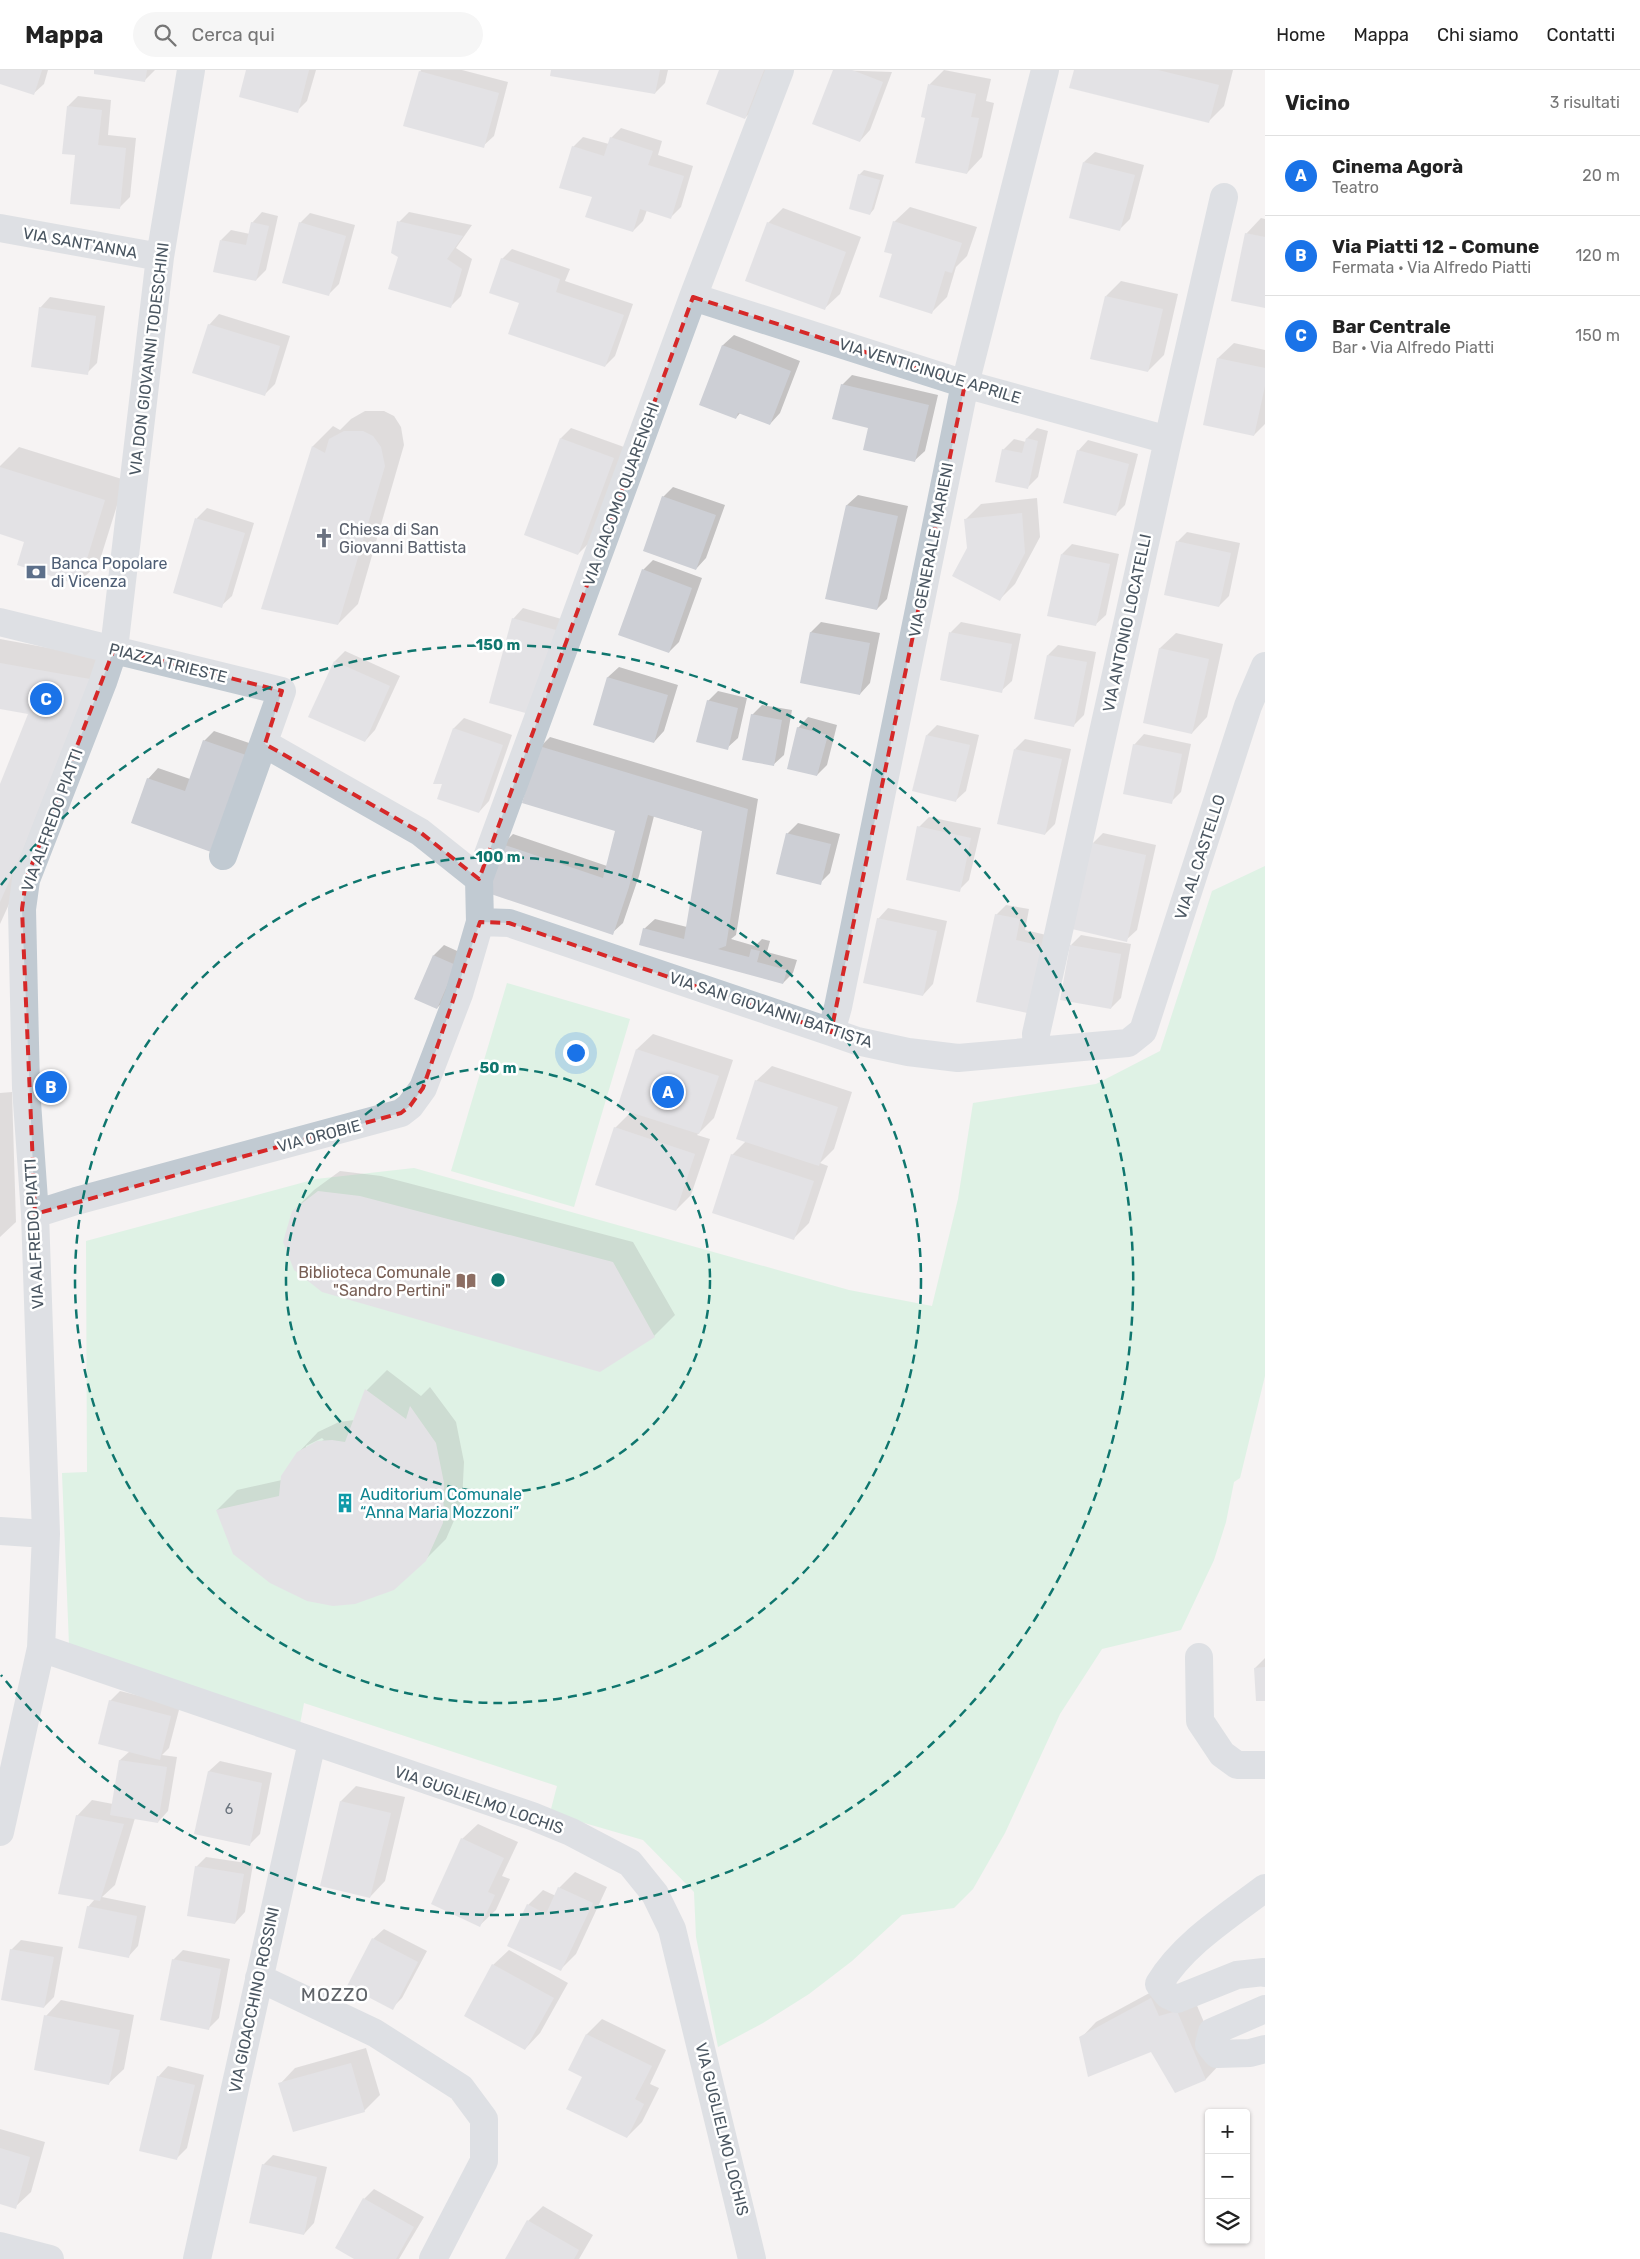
<!DOCTYPE html>
<html lang="it">
<meta charset="utf-8">
<style>
body{margin:0;font-family:Rubik,sans-serif;background:#f6f6f6;color:#222}
.controls{position:absolute;right:15px;bottom:15px;display:grid;overflow:hidden;border-radius:5px;box-shadow:0 1px 4px #0004}
.controls button{width:45px;height:45px;display:grid;place-items:center;padding:0;border:0;border-bottom:1px solid #e0e0e0;background:#fff;color:#222;font:25px sans-serif}
.you{position:absolute;left:575px;top:982px;width:18px;height:18px;margin:-12px;border:4px solid #fff;border-radius:50%;background:#1a73e8;box-shadow:0 0 0 8px #1a73e833}
.badge{display:grid;place-items:center;width:32px;height:32px;border-radius:50%;background:#1a73e8;color:#fff;font-size:16px;font-weight:700}
.pin{position:absolute;translate:-50% -50%;border:2px solid #fff;box-shadow:0 1px 5px #0006}
.list{margin:0;padding:0;list-style:none}
h2{display:flex;justify-content:space-between;align-items:center;height:65px;margin:0;padding:0 20px;font-size:21px}
h2 small{font-size:16px;font-weight:400;color:#767676}
.list li{display:grid;grid-template-columns:32px 1fr auto;gap:15px;align-items:center;box-sizing:border-box;height:80px;padding:0 20px;border-top:1px solid #e0e0e0}
.list b{display:block;font-size:19px;white-space:nowrap}
.list p{margin:0;font-size:16px;white-space:nowrap;color:#767676}
.list em{font-size:16px;font-style:normal;color:#767676}
.icon{flex:none;width:28px;height:28px;fill:none;stroke:currentColor;stroke-width:2;stroke-linecap:round;stroke-linejoin:round}
.map{position:relative;flex:none;width:1265px;height:2189px;overflow:hidden}
header{display:flex;align-items:center;gap:30px;box-sizing:border-box;height:70px;padding:0 25px;background:#fff;border-bottom:1px solid #e0e0e0}
header strong{font-size:24px}
nav{display:flex;gap:28px;margin-inline-start:auto;font-size:18px}
.search{width:350px;height:45px;background:#f6f6f6;display:flex;align-items:center;gap:12px;box-sizing:border-box;padding:0 18px;border-radius:28px;color:#767676;font-size:19px}
main{display:flex}
aside{flex:1;background:#fff}
.map>svg:first-child{display:block}
.green{fill:#c3f1d5}
.shadow{fill:#0003;fill-rule:evenodd}
.building{fill:#cdcfd5}
.lines{fill:none;stroke-linecap:round;stroke-linejoin:round}
.minor{stroke:#c1cad2;stroke-width:28}
.marked{fill:none;stroke:#d62828;stroke-width:4;stroke-dasharray:10 6;stroke-linejoin:round}
.ring{fill:none;stroke:#0f766e;stroke-width:2.5;stroke-dasharray:9 6}
.labels{text-anchor:middle;dominant-baseline:central;stroke-width:5;stroke-linejoin:round;paint-order:stroke}
.number-label{font-size:14px;fill:#6b747e}
.street-label{font-size:16px;fill:#4a5661;stroke:#fff}
.worship-label{font-size:16px;fill:#5b616d;stroke:#fff;text-anchor:start}
.service-label{font-size:16px;fill:#4e5e75;stroke:#fff;text-anchor:start}
.education-label{font-size:16px;fill:#785e54;stroke:#fff;text-anchor:end}
.culture-label{font-size:16px;fill:#0d838f;stroke:#fff;text-anchor:start}
.quarter-label{font-size:19px;letter-spacing:1px;fill:#5f6368;stroke:#fff}
.centre{fill:#0f766e;stroke:#fff;stroke-width:2.5}
.ring-label{font-size:15px;text-anchor:middle;font-weight:bold;fill:#0f766e;stroke:#fff;stroke-width:5;stroke-linejoin:round;paint-order:stroke}
</style>
<header>
<strong>Mappa</strong>
<div class="search"><svg class="icon" aria-label="search" viewBox="0 0 24 24"><circle cx="10" cy="10" r="6"/><path d="M15 15l6 6"/></svg>Cerca qui</div>
<nav><a>Home</a><a>Mappa</a><a>Chi siamo</a><a>Contatti</a></nav>
</header>
<main>
<div class="map">
<svg width="1265" height="2189" viewBox="0 0 1265 2189">
<rect width="100%" height="100%" fill="#f5f3f3"/>
<path class="green" d="M1265,796V1306L1240,1408L1234,1412L1226,1452L1214,1490L1181,1560L1102,1579L1060,1644L1005,1763L973,1819L954,1838L902,1845L852,1891L809,1924L763,1953L718,1977L696,1867L694,1822L643,1770L550,1743L557,1716L304,1633L300,1654L69,1574L62,1403L87,1402L86,1171L316,1109L414,1098L849,1220L932,1236L958,1129L973,1033L1096,1014L1160,981L1212,821Z
M507,913L630,949L574,1137L451,1101Z"/>
<path class="shadow" d="M0,0H48L44,14L33,24L0,13Z
M95,0H155L145,10Z
M248,0H316L307,31L297,41Z
M421,0H462L508,12L494,66L483,76L420,2Z
M553,0H668L665,13L655,23Z
M720,0H770L755,38L745,48Z
M834,0L892,2L870,60L860,71Z
M944,0L991,9L986,31L994,33L982,87L967,103L927,46H923L930,14Z
M1075,0H1233L1224,36L1209,51Z
M78,26L111,30L108,65L136,68L130,127L120,137L76,84L68,36Z
M621,58L662,71L658,85L693,96L681,137L671,147L647,140L643,151L633,161L593,127L573,77L583,67L609,74L611,68Z
M1095,82L1144,95L1130,149L1120,159L1084,92Z
M864,100L884,105L874,139L870,144L859,105Z
M910,137L977,157L967,186L956,197L947,227L932,242L894,184V152Z
M783,138L861,167L840,224L824,239L768,153Z
M262,142L278,146L266,200L256,210L221,170L231,160L250,164L252,153Z
M409,142L472,155L456,178L472,189L461,226L450,237L399,186V152Z
M310,143L355,155L339,214L329,224L300,153Z
M1261,148L1265,149V237L1246,164Z
M512,179L570,199L565,211L633,234L615,286L605,296L520,233L502,189Z
M1121,211L1178,224L1164,285L1148,301L1106,226Z
M50,227L105,236L97,293L87,303L40,238Z
M219,244L290,266L275,314L264,325L209,255Z
M734,265L800,291L780,343L770,354L741,342L736,348L701,335L723,275Z
M1234,273L1265,280V354L1254,365L1218,288Z
M852,305L938,325L925,381L914,391L870,357L842,315Z
M365,341H384L394,346L401,357L404,375L358,534L338,554L263,538L313,376L333,356L340,360L351,349Z
M571,358L624,377L588,474L578,484L561,368Z
M1037,358L1048,361L1038,407L1027,418L1003,380L1014,369L1026,372L1027,368Z
M1088,370L1138,384L1125,435L1115,445L1078,381Z
M19,377L125,410L99,493L78,513L26,471L0,463V396Z
M673,417L725,435L706,488L696,499L663,427Z
M858,425L908,436L887,529L877,539L826,528L847,435Z
M1037,428L1040,467L1015,514L1000,529L969,479L966,449L981,434Z
M207,438L254,453L232,526L221,536L174,522L197,448Z
M1187,462L1240,473L1229,526L1219,536L1177,472Z
M1072,474L1119,484L1106,545L1095,555L1062,484Z
M653,490L702,508L679,572L669,582L643,500Z
M523,538L565,550L532,643L513,549Z
M821,552L880,563L870,613L860,624L801,612L811,562Z
M961,552L1021,564L1012,611L1001,621L941,610L951,562Z
M1176,563L1223,574L1207,647L1192,663L1144,652L1160,578Z
M0,569L109,589L43,759L0,854V717L29,643L0,638Z
M1058,575L1096,582L1084,645L1074,655L1048,585Z
M345,581L400,606L375,660L365,671L335,591Z
M619,597L678,615L664,661L654,672L595,654L608,607Z
M718,621L747,628L738,668L727,678L708,631Z
M762,635L792,640L784,685L773,695L752,645Z
M808,647L837,655L827,695L817,705L798,658Z
M464,648L512,665L489,731L479,742L444,713H435L454,658Z
M937,655L979,665L966,721L955,731L927,665Z
M214,661L255,675L221,770L148,709L158,698L190,709L204,671Z
M1144,664L1191,674L1181,722L1171,732L1134,675Z
M550,667L758,729L736,865L731,869L755,876L762,869L770,871L767,882L797,890L793,903L783,913L644,859L655,849L687,857L703,761L654,746L639,806L623,853L612,863L503,774L513,764L607,796L616,760L540,677Z
M1025,669L1071,679L1055,754L1045,764L1015,679Z
M929,747L981,758L969,810L959,820L919,757Z
M798,753L840,764L830,803L820,813L787,764Z
M1103,763L1156,775L1137,860L1126,870L1093,773Z
M1006,835L1029,839L1025,860L1055,867L1031,943L996,845Z
M888,838L947,851L933,914L923,925L878,849Z
M1081,865L1131,874L1121,928L1111,938L1071,875Z
M444,875L466,885L447,928L437,938L434,885Z
M653,964L733,990L714,1048L697,1065L710,1069L691,1125L676,1140L615,1058L632,1041L637,979Z
M772,996L852,1022L834,1079L820,1093L828,1096L809,1153L794,1168L732,1085L746,1071L756,1011Z
M12,1022L16,1152L0,1167V1023Z
M340,1101L381,1106L633,1172L675,1245L654,1266L600,1300L293,1141L314,1120Z
M387,1300L421,1326L430,1317L456,1352L464,1392L462,1432L446,1469L425,1490L217,1440L237,1420L282,1410L298,1383L318,1362L339,1352L355,1350L367,1320ZM322,1368L324,1370L306,1378V1376Z
M1265,1588V1629L1255,1598Z
M120,1621L180,1636L169,1678L162,1685L177,1687L168,1741L158,1752L135,1748L115,1815L102,1827L146,1836L138,1876L128,1887L88,1837L95,1829L77,1746L92,1730L113,1734L120,1690L130,1681L110,1631Z
M220,1691L272,1703L260,1764L249,1775L196,1763L209,1701Z
M356,1716L405,1727L385,1811L370,1827L341,1731Z
M478,1754L518,1772L502,1806L510,1809L496,1840L480,1855L462,1769Z
M206,1787L253,1794L245,1842L235,1853L196,1797Z
M575,1802L607,1817L576,1884L560,1900L528,1835L543,1820L556,1826L559,1818Z
M384,1859L427,1881L402,1928L392,1938L373,1869Z
M21,1870L63,1877L54,1927L44,1937L11,1880Z
M183,1880L230,1889L219,1948L209,1958L173,1890Z
M509,1880L568,1913L540,1963L525,1979L493,1895Z
M1166,1914L1193,1926L1221,1993L1206,2009L1176,2022L1152,1981L1081,1968L1096,1952Z
M61,1930L134,1945L124,1999L108,2014L46,1946Z
M602,1949L666,1980L650,2014L659,2018L642,2052L627,2067L584,2006L570,1999L587,1964Z
M366,1978L380,2025L364,2041L280,2014L295,1998Z
M168,1996L204,2005L187,2078L177,2088L158,2007Z
M0,2059L45,2072L31,2122L15,2137L0,2133Z
M273,2085L327,2097L314,2153L304,2164L263,2095Z
M374,2119L424,2147L399,2189H357L364,2129Z
M543,2136L593,2165L579,2189H506L528,2151Z"/>
<path class="building" d="M0,0H42L34,25L0,14Z
M94,0H147L145,12L94,4Z
M246,0H309L298,43L239,27Z
M551,0H660L655,24L550,6Z
M719,0H764L745,49L706,34Z
M833,0H852L883,12L860,72L812,54Z
M1074,0H1158L1219,15L1209,53L1069,18Z
M419,1L499,23L484,78L403,56Z
M928,14L976,24L971,47L979,48L967,104L915,93L925,48L921,47Z
M67,36L102,40L98,75L126,78L120,139L70,134L75,85L62,84Z
M610,67L653,81L648,95L684,106L671,149L640,139L633,162L585,147L592,127L559,118L572,76L604,86Z
M1083,92L1135,105L1120,161L1069,148Z
M858,104L880,110L870,145L849,139Z
M397,151L463,166L447,189L462,199L451,238L388,219L398,187L391,183Z
M893,151L962,173L952,203L945,201L932,244L879,227L892,184L884,182Z
M251,152L269,156L256,211L213,202L220,170L246,175Z
M299,152L346,166L329,226L282,213Z
M767,152L846,182L825,240L745,211Z
M1245,163L1265,167V238L1231,231Z
M501,188L560,209L556,222L624,245L605,297L508,264L519,233L489,223Z
M1105,226L1163,239L1148,302L1090,289Z
M39,237L96,246L88,305L31,297Z
M208,254L280,276L265,326L192,303Z
M722,275L791,301L770,355L738,343L736,349L699,335Z
M1217,288L1265,298V316L1254,366L1203,355Z
M841,314L929,335L915,392L863,380L868,358L832,349Z
M344,361H363L373,366L381,377L385,396L338,555L261,539L312,376L325,383L329,369Z
M560,368L614,388L578,485L524,465Z
M1026,368L1038,371L1028,419L995,412L1002,379L1022,383Z
M1077,380L1129,394L1116,446L1063,433Z
M0,397L105,430L79,515L17,495L24,472L0,464Z
M662,426L716,445L696,500L643,481Z
M846,435L898,446L877,540L825,529Z
M1022,443L1025,483L1000,531L952,506L967,478L964,449Z
M195,448L245,463L222,538L173,523Z
M1176,471L1231,483L1219,537L1164,525Z
M1061,484L1110,494L1096,556L1047,546Z
M642,499L692,518L669,583L618,565Z
M512,548L556,560L533,645L489,633Z
M810,562L870,573L860,625L800,613Z
M949,562L1012,574L1002,623L940,610Z
M1159,578L1209,589L1192,664L1143,653Z
M1047,585L1087,592L1074,657L1034,649Z
M334,591L390,616L365,672L308,647Z
M0,593L90,609L23,780L0,832V714L28,644L0,639Z
M607,607L668,625L654,673L593,655Z
M707,630L738,638L728,680L696,672Z
M751,644L782,650L774,696L742,690Z
M797,657L828,665L817,706L787,699Z
M453,658L503,675L479,743L437,729L442,714H433Z
M926,665L970,675L956,732L912,721Z
M203,670L246,685L211,782L131,753L147,708L185,721Z
M1133,674L1182,684L1172,734L1123,724Z
M539,676L748,739L726,876L718,879L749,887L751,879L760,881L757,892L787,900L783,914L639,875L643,858L684,869L702,761L648,745L629,817L613,865L485,822L502,774L603,808L615,761L522,733Z
M1014,679L1062,689L1045,765L997,754Z
M917,756L971,768L960,822L906,810Z
M786,763L831,774L821,815L776,804Z
M1092,773L1146,785L1127,872L1072,859Z
M995,844L1020,849L1016,870L1046,877L1032,944L976,932Z
M877,848L937,861L923,926L863,913Z
M1070,875L1121,884L1111,939L1060,930Z
M433,885L456,895L437,939L414,929Z
M636,979L719,1006L699,1064L617,1038Z
M755,1010L838,1037L819,1096L736,1069Z
M614,1057L695,1084L676,1141L595,1115Z
M731,1084L814,1111L794,1170L712,1143Z
M318,1121L360,1126L613,1192L655,1267L600,1302L322,1222L294,1200L283,1172L292,1141Z
M365,1319L406,1349L410,1336L436,1373L444,1413L443,1453L426,1491L394,1520L355,1534L333,1536L307,1531L270,1513L233,1484L216,1440L279,1426L281,1406L297,1382L317,1371L332,1370L345,1372Z
M1265,1597V1631H1256L1254,1598Z
M109,1630L171,1646L160,1690L98,1674Z
M119,1690L167,1697L158,1753L110,1745Z
M208,1701L262,1713L250,1776L194,1764Z
M340,1731L391,1743L370,1828L320,1816Z
M76,1745L124,1754L100,1831L58,1824Z
M461,1768L504,1788L488,1822L495,1825L480,1857L431,1834Z
M195,1796L244,1804L235,1854L187,1846Z
M558,1817L593,1833L561,1901L507,1876L527,1834L546,1844Z
M87,1836L137,1846L129,1888L78,1878Z
M372,1868L418,1892L393,1940L347,1916Z
M10,1879L54,1887L44,1938L1,1930Z
M172,1889L221,1899L209,1960L160,1950Z
M492,1894L554,1928L525,1980L464,1946Z
M1151,1928L1159,1946L1177,1941L1206,2010L1175,2023L1151,1982L1088,2007L1079,1967Z
M44,1945L120,1960L109,2015L34,2000Z
M586,1964L652,1996L635,2029L644,2034L627,2068L566,2039L582,2007L568,2000Z
M351,1993L365,2042L293,2062L278,2013Z
M157,2006L195,2015L177,2090L139,2081Z
M0,2078L30,2087L16,2139L0,2134Z
M262,2094L317,2107L304,2165L249,2153Z
M363,2128L414,2157L396,2189H354L335,2178Z
M527,2150L579,2180L574,2189H505Z"/>
<g class="lines">
<path class="minor" d="M0,158L160,187
M693,227L965,314L1168,370
M0,552L282,621L223,786
M265,674L420,762L479,809
M480,852L509,853L831,962L857,971L908,982L958,988L1128,973L1143,961L1248,636L1265,596
M831,962L838,937L965,314L1045,0
M1037,980L1036,964L1168,370L1224,127
M35,1144L76,1131L401,1043L410,1036L423,1018L459,924L480,852L479,809L693,227L780,0
M0,1461L46,1464
M41,1578L532,1746L571,1762L630,1793L655,1824L672,1859L752,2189
M1199,1587L1200,1651L1222,1684L1237,1695H1265
M0,1762L41,1578L46,1464L35,1144L26,1018L22,839L26,810L103,612L114,579L160,187L191,0
M1265,1818C1228,1846 1183,1874 1159,1914L1168,1925L1177,1929L1237,1905L1264,1902L1265,1903
M259,1908L375,1963L461,2018L484,2049V2091L433,2189
M1265,1939L1212,1962L1209,1974L1217,1984L1250,1983L1265,1979
M0,2176L50,2189
M197,2189L312,1672"/>
</g>
<path d="M0 0H1265V2189H0ZM693,227L965,314L831,962L509,853L480,852L423,1018L410,1036L401,1043L35,1144L22,839L26,810L114,579L282,621L265,674L420,762L479,809Z" fill="#f5f3f3" fill-opacity=".55" fill-rule="evenodd"/>
<path class="marked" d="M693,227L965,314L831,962L509,853L480,852L423,1018L410,1036L401,1043L35,1144L22,839L26,810L114,579L282,621L265,674L420,762L479,809Z"/>
<g class="ring">
<circle cx="498" cy="1210" r="212"/>
<circle cx="498" cy="1210" r="423"/>
<path d="M1 815A635 635 0 1 1 1 1605"/>
</g>
<defs>
<symbol id="church-bare" viewBox="-9 -9 18 18"><path d="M-1.2-6h2.4v3.5h3.3v2.4h-3.3V6h-2.4V-.1h-3.3v-2.4h3.3Z" fill="#6b7280" stroke="#fff" stroke-width="2.5" paint-order="stroke"/></symbol>
<symbol id="bank-bare" viewBox="-9 -9 18 18"><path d="M-6-4H6V4H-6ZM0-2.3a2.3 2.3 0 1 0 0 4.6a2.3 2.3 0 1 0 0-4.6Z" fill="#5c6f8a" stroke="#fff" stroke-width="2.5" paint-order="stroke"/></symbol>
<symbol id="library-bare" viewBox="-9 -9 18 18"><path d="M-6-4Q-3-5.5-.7-3.5V5Q-3 3-6 4ZM6-4Q3-5.5 .7-3.5V5Q3 3 6 4Z" fill="#8d6e63" stroke="#fff" stroke-width="2.5" paint-order="stroke"/></symbol>
<symbol id="building-bare" viewBox="-9 -9 18 18"><path d="M-4-6H4V6H1V3H-1V6H-4ZM-2.5-4.3h1.7v1.8h-1.7ZM.8-4.3h1.7v1.8H.8ZM-2.5-1h1.7V.8h-1.7ZM.8-1h1.7V.8H.8Z" fill="#0f9aa8" stroke="#fff" stroke-width="2.5" paint-order="stroke"/></symbol>
</defs>
<g fill-rule="evenodd">
<use href="#church-bare" x="310" y="454" width="28" height="28"/>
<use href="#bank-bare" x="22" y="488" width="28" height="28"/>
<use href="#library-bare" x="452" y="1197" width="28" height="28"/>
<use href="#building-bare" x="331" y="1419" width="28" height="28"/>
</g>
<g class="labels">
<g class="number-label">
<text x="229" y="1739">6</text>
</g>
<g class="street-label">
<text transform="translate(80 173) rotate(10)">VIA SANT'ANNA</text>
<text transform="translate(149 289) rotate(-83)">VIA DON GIOVANNI TODESCHINI</text>
<text transform="translate(930 301) rotate(17)">VIA VENTICINQUE APRILE</text>
<text transform="translate(621 424) rotate(-70)">VIA GIACOMO QUARENGHI</text>
<text transform="translate(931 480) rotate(-79)">VIA GENERALE MARIENI</text>
<text transform="translate(1127 553) rotate(-78)">VIA ANTONIO LOCATELLI</text>
<text transform="translate(168 593) rotate(14)">PIAZZA TRIESTE</text>
<text transform="translate(52 750) rotate(-70)">VIA ALFREDO PIATTI</text>
<text transform="translate(1200 787) rotate(-72)">VIA AL CASTELLO</text>
<text transform="translate(771 940) rotate(18)">VIA SAN GIOVANNI BATTISTA</text>
<text transform="translate(319 1066) rotate(-15)">VIA OROBIE</text>
<text transform="translate(34 1164) rotate(-93)">VIA ALFREDO PIATTI</text>
<text transform="translate(479 1730) rotate(19)">VIA GUGLIELMO LOCHIS</text>
<text transform="translate(254 1930) rotate(-78)">VIA GIOACCHINO ROSSINI</text>
<text transform="translate(722 2059) rotate(76)">VIA GUGLIELMO LOCHIS</text>
</g>
<g class="worship-label">
<text x="339" y="459">Chiesa di San<tspan x="339" dy="18">Giovanni Battista</tspan></text>
</g>
<g class="service-label">
<text x="51" y="493">Banca Popolare<tspan x="51" dy="18">di Vicenza</tspan></text>
</g>
<g class="education-label">
<text x="451" y="1202">Biblioteca Comunale<tspan x="451" dy="18">"Sandro Pertini"</tspan></text>
</g>
<g class="culture-label">
<text x="360" y="1424">Auditorium Comunale<tspan x="360" dy="18">“Anna Maria Mozzoni”</tspan></text>
</g>
<g class="quarter-label">
<text x="335" y="1924">MOZZO</text>
</g>
</g>
<circle cx="498" cy="1210" r="8" class="centre"/>
<g class="ring-label">
<text x="498" y="580">150 m</text>
<text x="498" y="792">100 m</text>
<text x="498" y="1003">50 m</text>
</g>
</svg>
<div class="controls">
<button>+</button>
<button>−</button>
<button><svg class="icon" aria-label="layers" viewBox="0 0 24 24"><path d="M12 4l9 5-9 5-9-5zM3 14l9 5 9-5"/></svg></button>
</div>
<div class="you"></div>
<div class="pin badge" style="left:668px;top:1022px">A</div>
<div class="pin badge" style="left:51px;top:1017px">B</div>
<div class="pin badge" style="left:46px;top:629px">C</div>
</div>
<aside>
<h2>Vicino<small>3 risultati</small></h2>
<ul class="list">
<li><span class="badge">A</span><div><b>Cinema Agorà</b><p>Teatro</p></div><em>20 m</em></li>
<li><span class="badge">B</span><div><b>Via Piatti 12 - Comune</b><p>Fermata · Via Alfredo Piatti</p></div><em>120 m</em></li>
<li><span class="badge">C</span><div><b>Bar Centrale</b><p>Bar · Via Alfredo Piatti</p></div><em>150 m</em></li>
</ul>
</aside>
</main>
